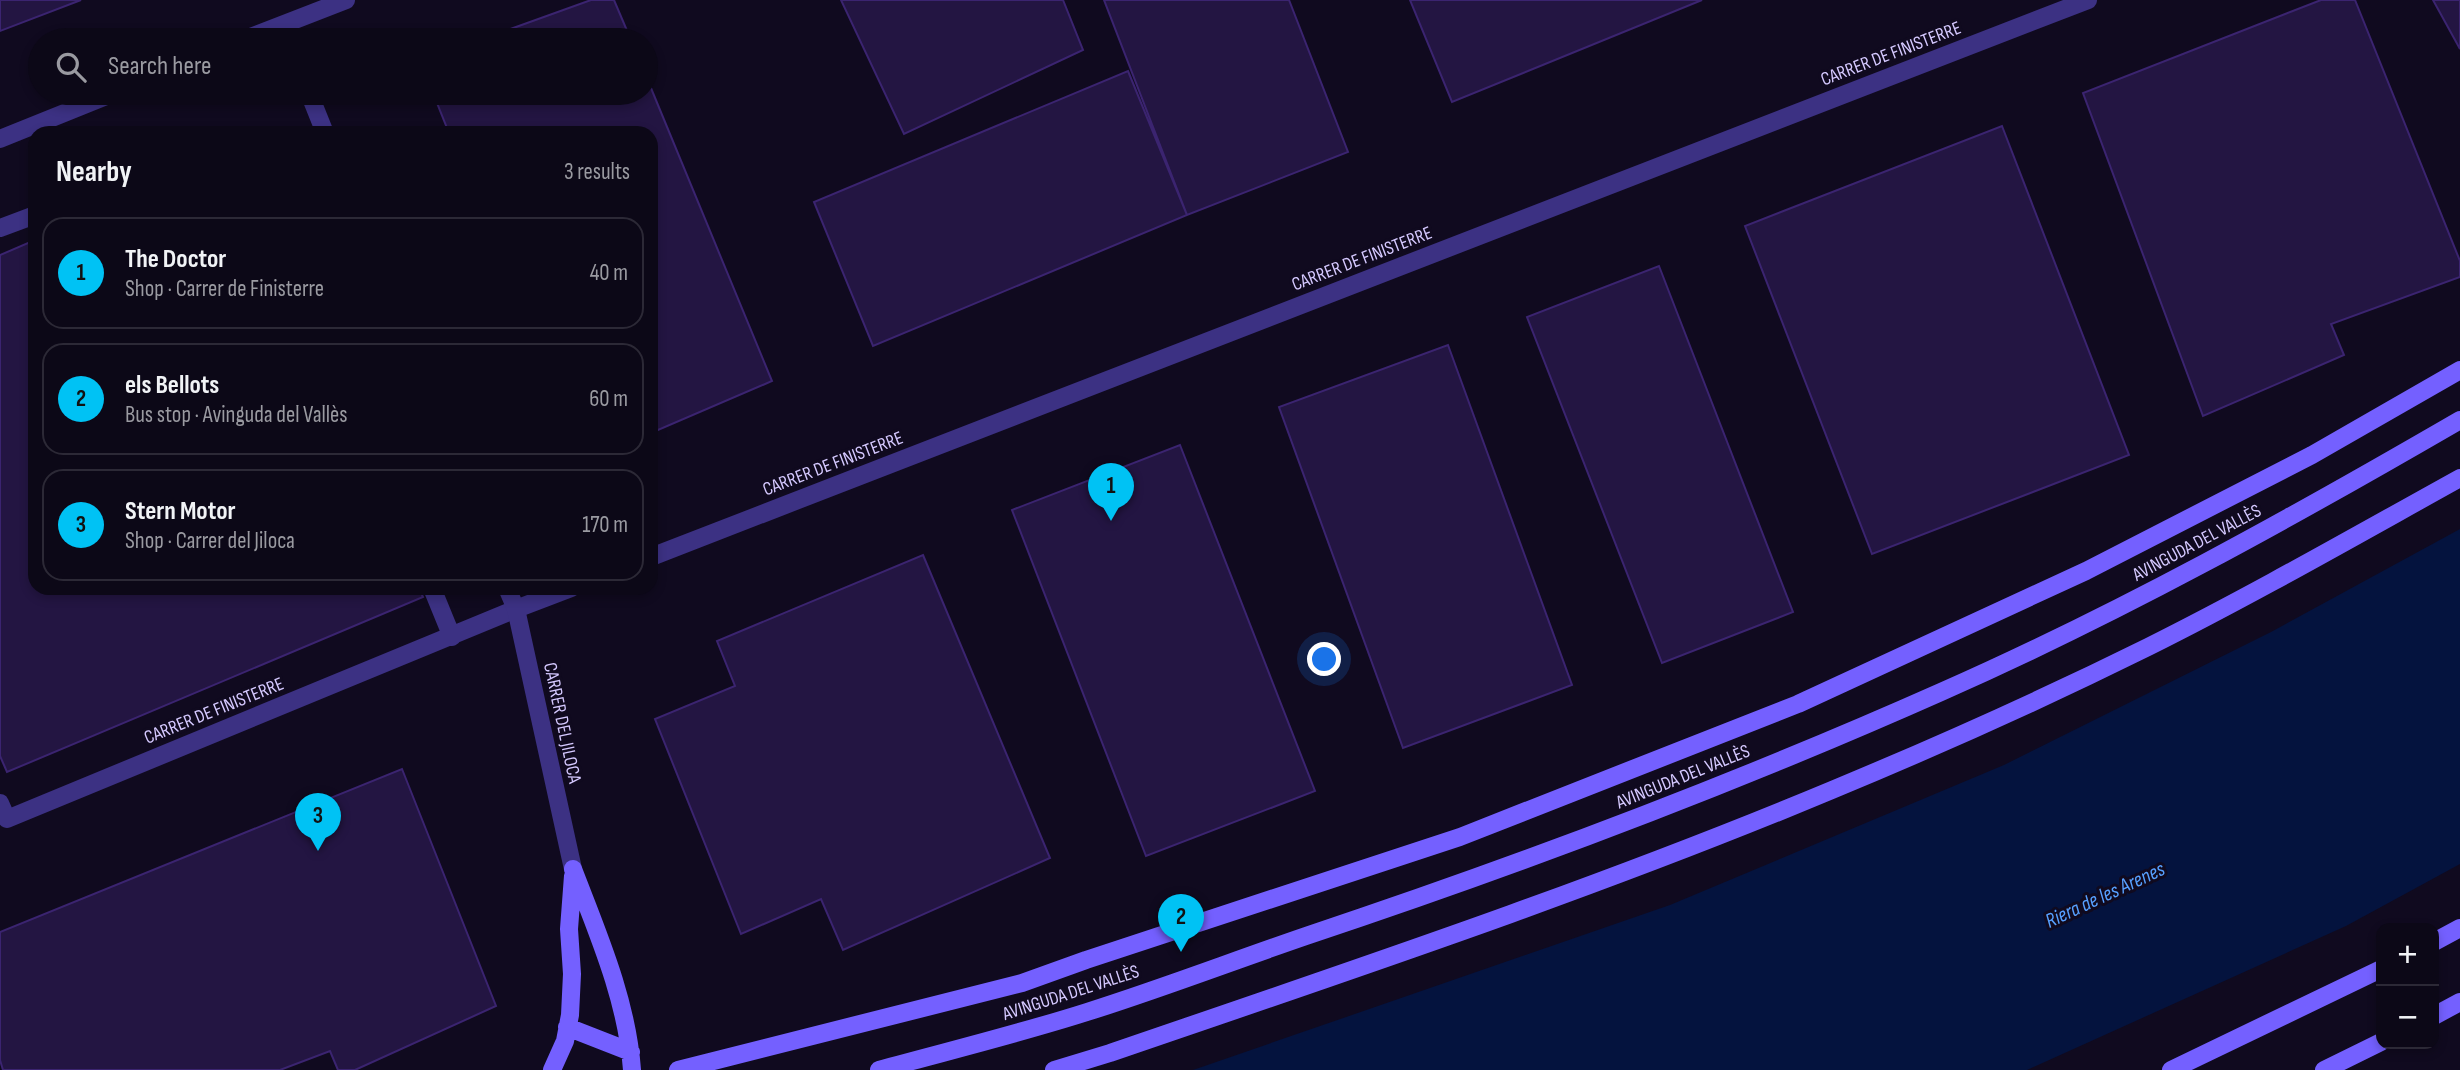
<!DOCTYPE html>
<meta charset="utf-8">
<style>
body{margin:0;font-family:"Sofia Sans Condensed",sans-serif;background:#1a1624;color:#f1f3f6}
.controls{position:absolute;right:21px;bottom:21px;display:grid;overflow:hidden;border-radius:14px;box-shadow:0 4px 10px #0003}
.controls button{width:63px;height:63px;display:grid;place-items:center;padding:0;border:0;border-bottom:2px solid #2c2936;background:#0c0817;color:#f1f3f6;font:35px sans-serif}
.you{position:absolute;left:1325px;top:660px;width:24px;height:24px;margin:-18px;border:5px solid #fff;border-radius:50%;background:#1a73e8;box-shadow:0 0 0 10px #1a73e833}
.badge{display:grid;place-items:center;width:46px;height:46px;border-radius:50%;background:#00c2f4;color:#111;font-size:23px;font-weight:700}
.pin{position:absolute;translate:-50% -58px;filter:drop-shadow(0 2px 4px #0008)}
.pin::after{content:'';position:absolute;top:37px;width:24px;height:21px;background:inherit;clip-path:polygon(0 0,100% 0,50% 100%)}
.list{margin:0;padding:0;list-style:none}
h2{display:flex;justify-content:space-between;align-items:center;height:91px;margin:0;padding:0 28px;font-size:30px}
h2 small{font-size:23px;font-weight:400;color:#9a9aa1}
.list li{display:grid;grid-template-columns:46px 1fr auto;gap:21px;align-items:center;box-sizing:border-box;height:112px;margin:0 14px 14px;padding:0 14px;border:2px solid #2c2936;border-radius:21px}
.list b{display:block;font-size:26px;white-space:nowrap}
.list p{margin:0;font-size:23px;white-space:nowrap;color:#9a9aa1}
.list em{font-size:23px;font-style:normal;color:#9a9aa1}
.icon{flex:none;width:38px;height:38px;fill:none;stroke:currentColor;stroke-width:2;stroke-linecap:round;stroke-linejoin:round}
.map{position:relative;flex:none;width:2460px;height:1070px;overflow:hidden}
.search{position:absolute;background:#0c0817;box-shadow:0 4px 10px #0003;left:28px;top:28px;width:630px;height:77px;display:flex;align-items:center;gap:18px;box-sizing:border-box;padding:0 24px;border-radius:38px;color:#9a9aa1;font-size:26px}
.panel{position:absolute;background:#0c0817;box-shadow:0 4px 10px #0003;left:28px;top:126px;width:630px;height:469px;border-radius:21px}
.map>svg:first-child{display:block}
.water{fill:#04133e}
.building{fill:#231542;stroke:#3b2470;stroke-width:2}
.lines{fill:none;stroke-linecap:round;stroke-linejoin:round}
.service{stroke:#3c3183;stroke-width:18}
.minor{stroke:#3c3183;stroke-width:18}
.secondary{stroke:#7460ff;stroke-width:18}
.labels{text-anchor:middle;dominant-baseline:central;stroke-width:6;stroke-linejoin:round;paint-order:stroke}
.street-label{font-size:19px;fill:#d5c9ff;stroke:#100a1f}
.water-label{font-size:21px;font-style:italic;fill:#57a0ff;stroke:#100a1f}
</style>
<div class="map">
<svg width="2460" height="1070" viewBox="0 0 2460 1070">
<rect width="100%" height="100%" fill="#100a1f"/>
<path class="water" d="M2460,529V864L2346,926L2027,1070H1193L1670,905L2004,765L2271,632Z"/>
<path class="building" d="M0,0H81L0,31Z
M591,0H614L631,40H480Z
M841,0H1063L1083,50L904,134Z
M1104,0H1289L1348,152L1187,215Z
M1410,0H1702L1452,102Z
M2321,0H2355L2460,261V277L2331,324L2344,355L2203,416L2083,93Z
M2433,0H2460V49Z
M1128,71L1187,215L873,346L814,202Z
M646,76L772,381L651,433V133H449L433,93H646Z
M2002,126L2129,455L1872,554L1745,226Z
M35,240V588H419L423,597L7,772L0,756V255Z
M1659,266L1793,612L1662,663L1527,317Z
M1448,345L1572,685L1403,748L1279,407Z
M1180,445L1315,791L1146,856L1012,510Z
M923,555L1050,858L843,950L821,899L741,934L655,719L735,686L717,641Z
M402,769L496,1006L355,1070H338L330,1051L280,1070H3L0,1060V932Z"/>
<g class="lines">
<path class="service" d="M0,228L35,215
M432,588L452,637
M0,803L7,819L516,609"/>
<path class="minor" d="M243,40L346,0
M309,93L325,133
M0,139L114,93
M651,557L2088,0
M507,588L516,609L573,869
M516,609L571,588"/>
<path class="secondary" d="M573,869C598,934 627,1000 632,1070
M2434,942L2460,928
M2434,1016L2460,1002
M567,1027L631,1052
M552,1070L565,1041L570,1015L572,974L569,929L573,876
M678,1070L1022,983L1086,960L1460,837L1798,704L2086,571L2312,455L2460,370
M879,1070C948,1051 1018,1034 1087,1012C1160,989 1233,961 1306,936C1522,864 1734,784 1941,692C2120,613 2291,518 2460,420
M1054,1070L1110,1053C1352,970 1595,889 1832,790C1938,746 2045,698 2148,647C2254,594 2357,535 2460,478
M2171,1070L2381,969
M2324,1070L2381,1042"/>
</g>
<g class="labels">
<g class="street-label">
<text transform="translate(1891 54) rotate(-21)">CARRER DE FINISTERRE</text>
<text transform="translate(1362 259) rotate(-21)">CARRER DE FINISTERRE</text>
<text transform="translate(833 464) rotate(-21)">CARRER DE FINISTERRE</text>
<text transform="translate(2197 543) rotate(-28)">AVINGUDA DEL VALLÈS</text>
<text transform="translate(214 711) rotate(-22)">CARRER DE FINISTERRE</text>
<text transform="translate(562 723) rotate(78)">CARRER DEL JILOCA</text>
<text transform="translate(1683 777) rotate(-22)">AVINGUDA DEL VALLÈS</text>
<text transform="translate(1071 993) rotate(-18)">AVINGUDA DEL VALLÈS</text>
</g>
<g class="water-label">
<text transform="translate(2105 895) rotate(-25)">Riera de les Arenes</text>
</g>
</g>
</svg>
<div class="controls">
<button>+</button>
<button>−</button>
</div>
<div class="you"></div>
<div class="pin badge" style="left:1111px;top:521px">1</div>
<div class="pin badge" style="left:1181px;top:952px">2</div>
<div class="pin badge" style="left:318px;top:851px">3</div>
<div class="search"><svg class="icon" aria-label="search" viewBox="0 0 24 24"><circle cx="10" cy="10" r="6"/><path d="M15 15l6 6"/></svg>Search here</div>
<section class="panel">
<h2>Nearby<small>3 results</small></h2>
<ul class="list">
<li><span class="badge">1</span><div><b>The Doctor</b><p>Shop · Carrer de Finisterre</p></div><em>40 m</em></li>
<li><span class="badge">2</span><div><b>els Bellots</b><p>Bus stop · Avinguda del Vallès</p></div><em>60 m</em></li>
<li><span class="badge">3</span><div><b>Stern Motor</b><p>Shop · Carrer del Jiloca</p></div><em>170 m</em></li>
</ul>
</section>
</div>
